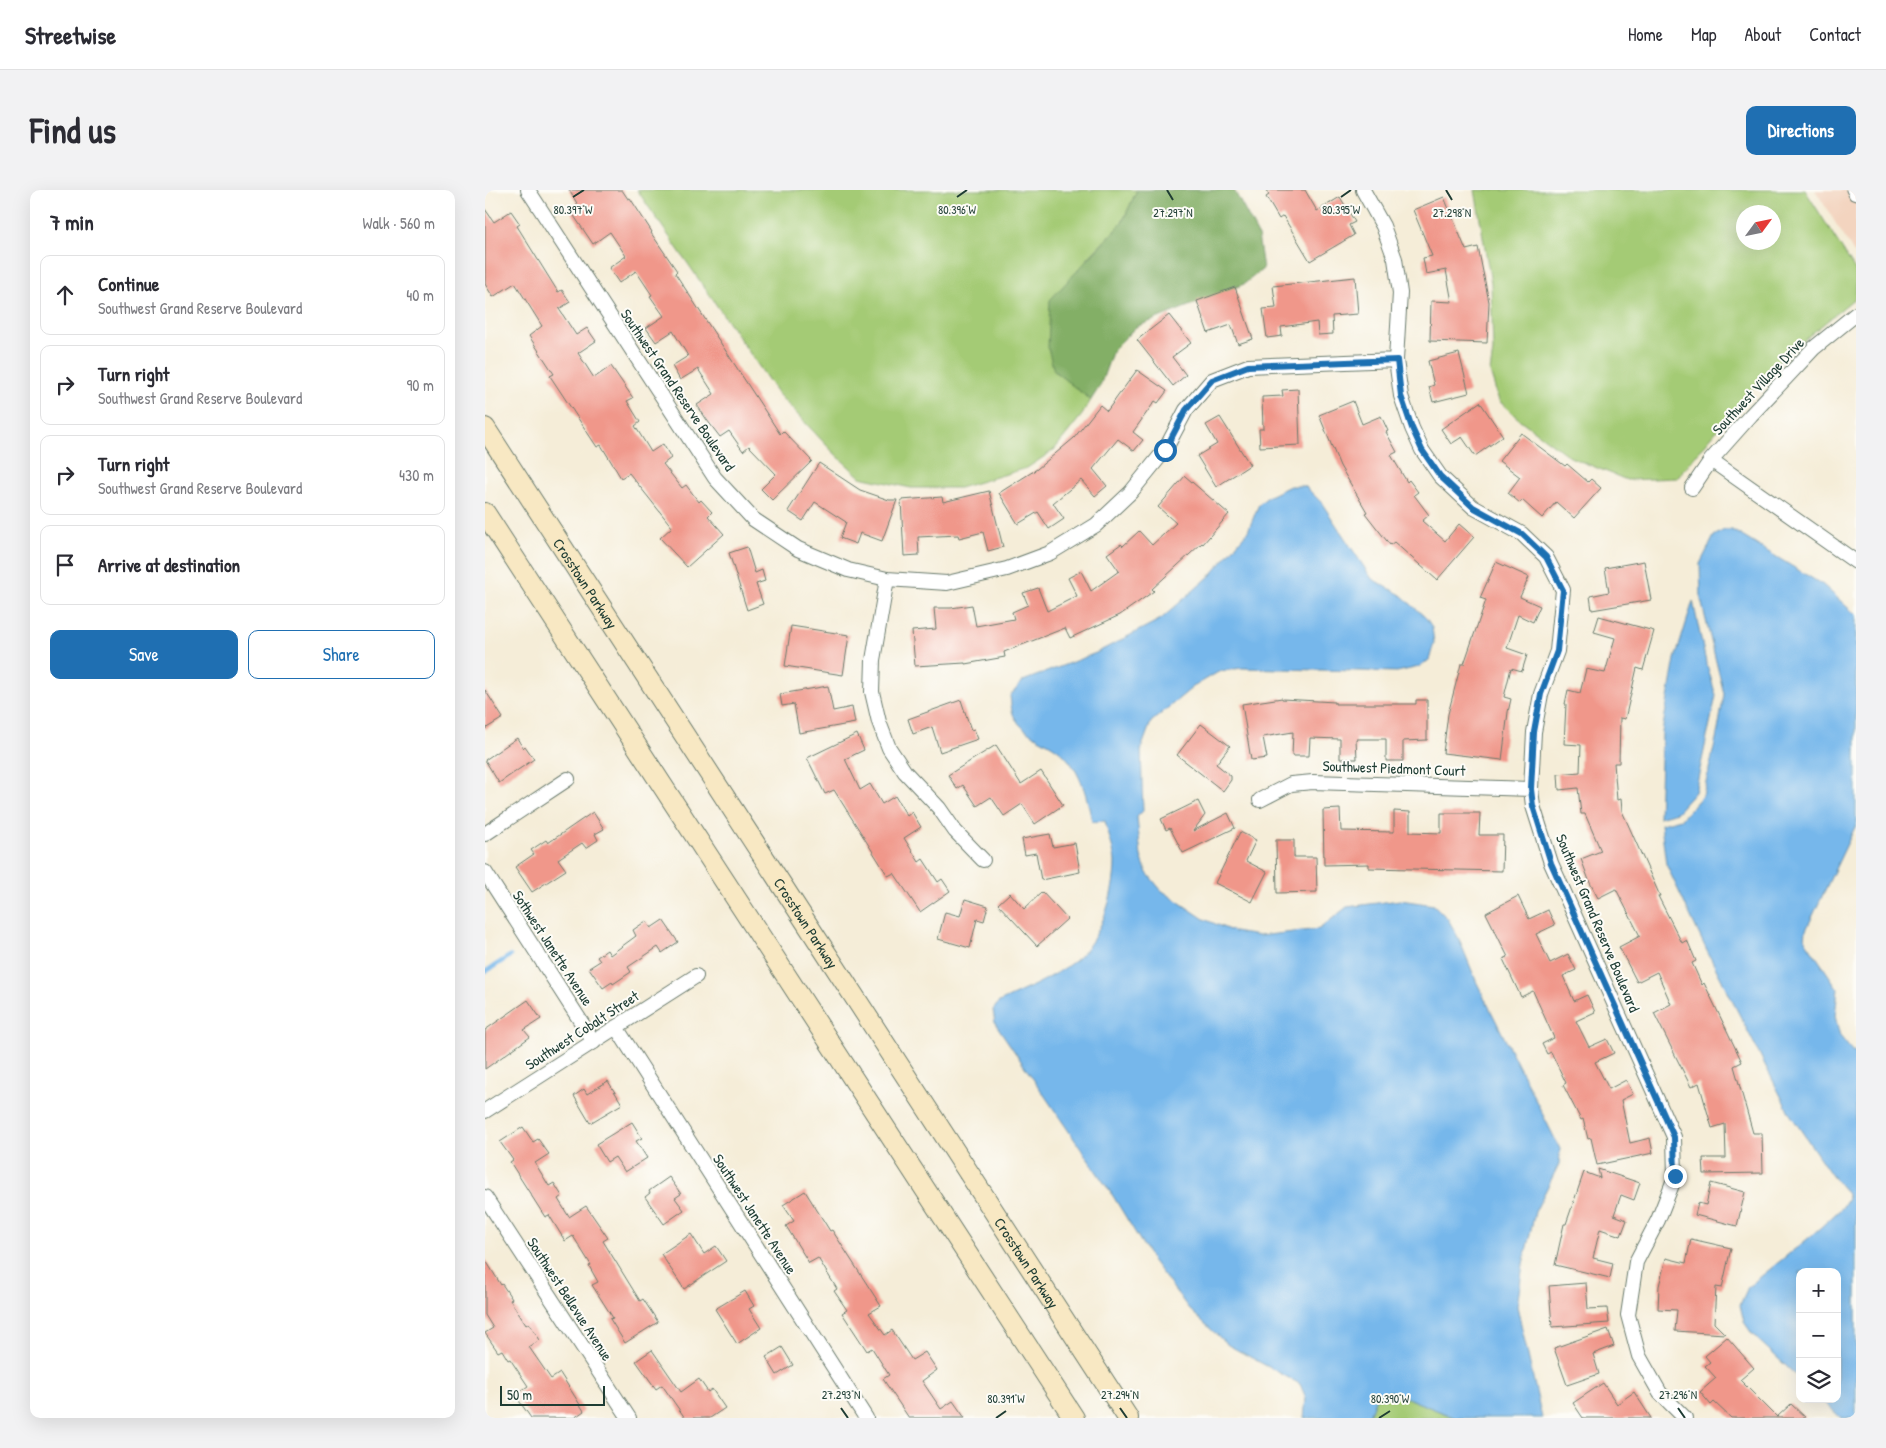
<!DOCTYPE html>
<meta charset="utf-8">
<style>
body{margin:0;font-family:"Patrick Hand",sans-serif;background:#f2f2f3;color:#2b2b33}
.controls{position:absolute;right:15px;bottom:15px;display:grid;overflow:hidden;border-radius:10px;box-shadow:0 5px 20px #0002}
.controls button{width:45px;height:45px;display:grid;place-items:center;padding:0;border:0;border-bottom:1px solid #e1e1e2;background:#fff;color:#2b2b33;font:25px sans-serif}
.compass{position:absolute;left:1251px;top:15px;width:45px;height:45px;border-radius:50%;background:#fff;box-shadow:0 5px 20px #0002;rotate:57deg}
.scale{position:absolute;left:15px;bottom:12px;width:105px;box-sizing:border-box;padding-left:5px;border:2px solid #1f3d34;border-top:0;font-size:14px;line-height:18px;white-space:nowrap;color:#1f3d34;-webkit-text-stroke:4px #fdfcf7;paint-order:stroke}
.stop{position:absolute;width:15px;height:15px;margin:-11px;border:4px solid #1f6fb2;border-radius:50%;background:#fff}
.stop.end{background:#1f6fb2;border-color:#fff;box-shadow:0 1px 5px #0008}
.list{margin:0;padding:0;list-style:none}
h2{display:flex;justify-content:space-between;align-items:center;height:65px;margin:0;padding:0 20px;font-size:21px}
h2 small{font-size:16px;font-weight:400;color:#7c7c81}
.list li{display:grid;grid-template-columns:32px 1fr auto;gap:15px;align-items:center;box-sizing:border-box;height:80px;margin:0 10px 10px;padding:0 10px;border:1px solid #e1e1e2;border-radius:10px}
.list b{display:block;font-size:19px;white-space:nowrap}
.list p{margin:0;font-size:16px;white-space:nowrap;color:#7c7c81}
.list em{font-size:16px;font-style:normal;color:#7c7c81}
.actions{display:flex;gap:10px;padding:15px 20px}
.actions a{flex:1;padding:11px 0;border:1px solid #1f6fb2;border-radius:10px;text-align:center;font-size:18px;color:#1f6fb2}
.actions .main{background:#1f6fb2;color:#fff}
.icon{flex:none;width:28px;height:28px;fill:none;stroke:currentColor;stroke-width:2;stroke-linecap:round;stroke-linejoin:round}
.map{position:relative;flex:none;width:1371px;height:1228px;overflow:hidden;border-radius:10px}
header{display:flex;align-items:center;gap:30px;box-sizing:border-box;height:70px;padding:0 25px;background:#fff;border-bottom:1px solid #e1e1e2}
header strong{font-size:24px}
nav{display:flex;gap:28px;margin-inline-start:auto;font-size:18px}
.intro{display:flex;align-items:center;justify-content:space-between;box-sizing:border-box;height:120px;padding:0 30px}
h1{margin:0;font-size:35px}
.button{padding:12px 22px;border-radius:10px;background:#1f6fb2;color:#fff;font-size:18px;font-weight:700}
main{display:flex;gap:30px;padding:0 30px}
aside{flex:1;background:#fff;border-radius:10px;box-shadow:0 5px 20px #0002}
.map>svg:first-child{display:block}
.built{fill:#f3d4bf}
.green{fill:#a4cb75;stroke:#628454;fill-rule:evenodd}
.forest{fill:#83af66;stroke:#51764d}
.water{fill:#76b7eb;stroke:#4a7a90}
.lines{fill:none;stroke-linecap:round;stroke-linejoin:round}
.stream{stroke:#76b7eb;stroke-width:4.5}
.building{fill:#f0978a}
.service-casing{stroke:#6a7b6d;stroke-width:9}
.minor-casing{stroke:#6a7b6d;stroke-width:16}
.secondary-casing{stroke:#6a7b6d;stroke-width:22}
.service{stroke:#fff;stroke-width:7}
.minor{stroke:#fff;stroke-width:14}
.secondary{stroke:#f8e8c3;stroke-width:20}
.route{stroke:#1f6fb2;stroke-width:6}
.ticks{fill:none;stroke:#1f3d34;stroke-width:2}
.labels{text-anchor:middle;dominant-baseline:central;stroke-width:4;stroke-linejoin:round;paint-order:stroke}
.street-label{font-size:15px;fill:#1f3d34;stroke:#fdfcf7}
.ticks-label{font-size:12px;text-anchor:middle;fill:#1f3d34;stroke:#fdfcf7;stroke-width:4;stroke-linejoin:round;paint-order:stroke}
</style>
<header>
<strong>Streetwise</strong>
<nav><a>Home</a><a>Map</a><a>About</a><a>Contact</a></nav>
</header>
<div class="intro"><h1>Find us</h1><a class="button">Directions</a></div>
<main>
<aside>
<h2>7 min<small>Walk · 560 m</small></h2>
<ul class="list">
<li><svg class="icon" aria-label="ahead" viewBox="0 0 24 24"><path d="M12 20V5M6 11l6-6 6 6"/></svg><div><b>Continue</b><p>Southwest Grand Reserve Boulevard</p></div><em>40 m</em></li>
<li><svg class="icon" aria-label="right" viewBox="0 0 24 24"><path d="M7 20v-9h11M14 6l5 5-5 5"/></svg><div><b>Turn right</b><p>Southwest Grand Reserve Boulevard</p></div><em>90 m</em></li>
<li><svg class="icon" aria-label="right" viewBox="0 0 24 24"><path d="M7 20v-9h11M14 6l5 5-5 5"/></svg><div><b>Turn right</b><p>Southwest Grand Reserve Boulevard</p></div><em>430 m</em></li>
<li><svg class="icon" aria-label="arrive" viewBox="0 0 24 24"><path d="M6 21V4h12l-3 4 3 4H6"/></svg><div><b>Arrive at destination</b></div></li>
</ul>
<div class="actions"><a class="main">Save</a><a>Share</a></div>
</aside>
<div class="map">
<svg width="1371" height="1228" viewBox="0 0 1371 1228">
<rect width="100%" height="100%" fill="#fdfcf7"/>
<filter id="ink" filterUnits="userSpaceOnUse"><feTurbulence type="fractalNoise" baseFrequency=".02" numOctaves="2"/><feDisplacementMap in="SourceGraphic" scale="10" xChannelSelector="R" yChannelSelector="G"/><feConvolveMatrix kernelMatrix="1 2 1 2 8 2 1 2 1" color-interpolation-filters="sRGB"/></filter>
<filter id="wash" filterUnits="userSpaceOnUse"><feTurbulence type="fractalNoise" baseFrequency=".0096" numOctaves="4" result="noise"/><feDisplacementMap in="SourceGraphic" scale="20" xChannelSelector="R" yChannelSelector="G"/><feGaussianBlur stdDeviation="1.12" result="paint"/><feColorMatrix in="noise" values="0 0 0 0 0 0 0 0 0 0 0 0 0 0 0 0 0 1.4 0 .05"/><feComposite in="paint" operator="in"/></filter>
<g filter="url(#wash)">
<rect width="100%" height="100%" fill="#f5edd8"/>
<path class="built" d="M1330,0H1371V66Z"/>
<path class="green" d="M152,0H652L637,33L602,69L569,181L606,210L597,225L569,260L542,278L474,298H426L375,287L347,261L293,204Z
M990,0H1320L1371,81V107L1283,180L1192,288L1142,290L1085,267L1035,230L1014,211L1005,182L1008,161L1006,93ZM1288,22V52H1258V22Z
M905,1201L971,1228H883L892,1205Z"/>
<path class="forest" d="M652,0H749L773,45L778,79L759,94L651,137L628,160L615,196L606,210L569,181L563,158L565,110L637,33Z"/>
<path class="water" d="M805,296H820L836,312L887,389L916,405L941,428L947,437L949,453L944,470L934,477L912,482L757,478L735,481L708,497L666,532L656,559L658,621L652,627L656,666L662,683L676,700L719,729L749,742L774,746L834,739L862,717L915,710L949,715L963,729L974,749L992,793L1075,959L1074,974L1050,1022L1038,1074L1032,1116L1057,1228H971L905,1201L892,1205L883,1228H819L821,1208L815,1194L743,1155L704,1119L667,1070L628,1006L510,833L508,820L514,812C539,800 566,789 588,772C615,752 630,705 630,672C629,659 623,644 620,631L607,632C602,607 597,584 579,565C565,550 540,546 530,528C526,522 526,512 525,506L538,491L611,463L676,429L726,385L763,341L774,314L784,306Z
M1239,340H1247L1338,395L1371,425V635L1321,740L1320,750L1353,799L1350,826L1355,846L1367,861L1371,862V1228H1356L1336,1209H1352V1082H1315V1189L1268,1145L1259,1132L1255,1115L1263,1097L1326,1046L1357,1018L1363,1008L1361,1002L1347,986L1305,924L1222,761L1181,674L1176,634L1196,629L1218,605L1233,540L1239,504L1216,410L1215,374L1229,346Z
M1208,411L1220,468L1231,506L1210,602L1192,622L1174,627L1177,542L1190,469Z"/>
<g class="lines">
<path class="stream" d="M0,782L25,766"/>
</g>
<g id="blocks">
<path class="building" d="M84,0H137L143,9L145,8L167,42L166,43L192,81L190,83L295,244L298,241L327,271L287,310L276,299L291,284L264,256L258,261L244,241L235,247L222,230L212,215L229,204L213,179L195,190L187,176L203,166L188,141L171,152L161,138L179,126L165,106L167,105L151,81L134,93L124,78L141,66L125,42L108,54L85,20L93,15Z
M781,0H820L832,21L855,7L870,32L864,35L869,45L825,71L798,26L794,29L781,7L784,5Z
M959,7L981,60L993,57L1004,112L1002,153L945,151L946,111L967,112L961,80L941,84L938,68L947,66L928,20Z
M0,19L9,32L26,21L35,34L32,36L73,102L77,100L85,112L74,119L91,145L102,138L111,151L93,163L109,188L126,176L148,208L142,211L155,232L150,236L166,262L178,254L186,268L178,274L197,298L201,295L214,312L216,310L227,322L223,326L239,344L202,377L175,348L187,337L144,283L136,288L116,255L112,257L65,186L69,184L44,146L57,136L30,93L8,107L0,94Z
M870,87L873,124L847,126L848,144L833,145L832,132L796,137L797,146L782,148L778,119L791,118L788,96Z
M750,97L768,149L753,154L746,135L723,143L712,111Z
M684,125L706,153L687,167L701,185L688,196L652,150Z
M974,163L984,203L948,212L944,197L949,195L943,171Z
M652,180L682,201L673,213L670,211L648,242L658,250L649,261L633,249L608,279L622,296L610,306L596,290L568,313L579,329L564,339L553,322L533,334L514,303L552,279L589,248L615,215L622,221Z
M813,199L815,255L775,257L774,239H778L777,207L798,206L797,200Z
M868,211L877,234L896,226L903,241L901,242L912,262L906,265L922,292L924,290L933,302L929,305L944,325L937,331L960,351L974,334L989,347L952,390L909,352L905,355L880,323L882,322L855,276L834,225Z
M995,212L1018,246L990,266L977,247L966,254L956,239Z
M735,227L765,275L731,297L712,266L732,254L721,235Z
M1036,243L1080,276L1082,274L1103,292L1106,289L1116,298L1089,328L1071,312L1057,328L1037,310L1035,313L1023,303L1035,287L1014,271Z
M334,273L375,300L404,310H412L397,351L375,343L371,354L355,348L361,332L330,312L318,331L303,321Z
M700,286L744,324L718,354L717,353L667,399L669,401L635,425L585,448L580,438L519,462L520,467L480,474V473L430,476L427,441L451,439L449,418H466L487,415L491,436L529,429L527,422L543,415L538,403L553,398L562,421L592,406L583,388L596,381L606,401L634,381L622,364L636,354L638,356L654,341L667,355L691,333L673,317Z
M504,301L518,357L503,361L498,342L474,348L473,345L433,347L434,365L419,366L416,310L457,307L458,312Z
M262,357L270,383L277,380L280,391L271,394L278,414L262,420L244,363Z
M1159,371L1166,410L1107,420L1105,406L1124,402L1120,378Z
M1011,372L1044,387L1035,407L1055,416L1048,432L1033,425L1022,458L1042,465L1037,481L1026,478L1019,507L1026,509L1023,522L1017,570L958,563L963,524L976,474H979L1001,410L995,408Z
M1114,426L1169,441L1158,480L1152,478L1140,529L1135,528L1134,573H1129L1132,610L1136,609L1137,621L1175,706H1173L1197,753L1202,750L1211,771L1207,773L1217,795L1219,793L1257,872L1249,876L1268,943H1277L1278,983L1219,984L1218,968H1241L1240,934L1227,938L1214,893L1206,897L1169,823L1186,814L1172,782L1152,792L1134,757L1155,746L1131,699L1113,708L1105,693L1096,669L1116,661L1100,624H1096L1093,598L1074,600L1073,584L1095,582L1096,555L1079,554L1081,514H1080L1083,500L1095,503L1101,479L1120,483L1130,448L1109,442Z
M306,436L364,445L358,485L300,476Z
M343,496L348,521L367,517L370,533L314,543L309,514L297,516L295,504Z
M0,500L18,528L0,539Z
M797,508V509L850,512V514H931V510H942V550L918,551V571H901V549H871L872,569H855V549L825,548L824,566H807L808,542L778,547L782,568L766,570L757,514Z
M476,510L486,540L489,539L493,549L455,562L447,537L428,544L423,529Z
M716,534L745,556L731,574L746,586V590L738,601L692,565Z
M372,544L379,560L360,569L375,600L385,594L397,614L410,606L422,626L427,622L436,637L419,648L434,672L438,669L453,692L457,689L465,701L435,722L409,683L403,686L349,600L340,604L322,568Z
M32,548L38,558L40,556L49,569L14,593L0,570Z
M511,555L536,594L556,581L578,615L550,634L537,614L519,626L506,607L492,616L478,595L472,599L463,585Z
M713,611L720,625L708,641L743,623L750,638L698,663L685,638L681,640L676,629Z
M855,619L856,641L909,642V621L925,622V642L956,643V623H995L994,645H1018L1017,681L884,678V674L839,675L838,620Z
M108,622L119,639L110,644L113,650L101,658L97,653L73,669L81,680L47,702L30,677L49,664L46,660L61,650L63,653Z
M755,642L771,650L761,671L782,682L767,712L730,693Z
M565,644L568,657L590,653L595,682L556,690L551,663L540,665L537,649Z
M791,650H809V667H831L832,702L792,703Z
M557,702L582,729L552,756L513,714L525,703L539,719Z
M1033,706L1044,729L1063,720L1070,735L1051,744L1065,773L1083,764L1091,780L1078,786L1089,811L1102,805L1110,822L1091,831L1104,857L1122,849L1129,863L1110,872L1124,899L1141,890L1148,904L1136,910L1145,953L1165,948L1168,963L1112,975L1106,948L1103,949L1098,929L1096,930L1078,895L1081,893L1066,862L1062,864L1057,854L1069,848L1048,801L1036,807L1018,769L1023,767L1001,723Z
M480,709L503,716L499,731L492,729L485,758L453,749L460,722L475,726Z
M178,730L193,752L177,763L173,757L143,777L146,782L128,794L127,792L118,798L104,778L115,771L112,767L122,760L125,765L151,746L148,740L161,731L166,738Z
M43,810L56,829L39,840L45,847L0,879V840Z
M123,891L137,914L105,933L89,906L99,899L102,904Z
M147,932L157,948L151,951L162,968L140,982L130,967L122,972L111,954Z
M38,937L48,952L53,949L64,964L50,973L64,996L69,993L77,1006L73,1009L84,1027L101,1016L123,1048L118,1051L155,1111L158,1109L173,1132L140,1153L125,1129L128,1128L107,1095L113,1092L104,1076L106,1075L88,1046L80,1051L64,1025L60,1027L25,972L28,970L15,952Z
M1113,979L1155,993L1149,1010L1136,1005L1129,1025L1142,1030L1136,1046L1115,1039L1108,1068L1128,1073L1125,1088L1070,1075L1079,1034H1081L1099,982L1115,988Z
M184,987L196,1004L190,1008L199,1020L179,1034L160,1007L165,1003L164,1001Z
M1226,993L1260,1002L1252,1036L1210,1025L1213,1013L1221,1015Z
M320,1001L345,1041L347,1040L396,1116L384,1123L400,1145L407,1140L427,1170L440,1162L452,1180L437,1191L456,1219L468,1211L480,1228H424L398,1189L404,1185L387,1158L382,1161L357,1123L362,1120L349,1101L352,1099L333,1068L324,1073L301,1036L309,1031L298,1015Z
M206,1044L219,1064L231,1056L241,1071L199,1099L176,1064Z
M1206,1049L1246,1058L1237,1098L1231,1097L1229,1133L1240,1144L1190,1141L1192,1120L1173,1119L1174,1096L1181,1068L1201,1073Z
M0,1069L16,1095L17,1094L27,1109L25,1110L41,1135L44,1133L55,1150L44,1157L66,1189L75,1183L99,1221L89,1228H46L30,1205L43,1196L25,1169L23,1170L17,1160L13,1162L0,1143L8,1138L0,1125Z
M1101,1093L1103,1119L1122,1118L1124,1133L1067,1137L1064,1096Z
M260,1101L269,1116L264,1119L276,1138L252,1154L230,1119Z
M1123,1139L1129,1156L1108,1164L1114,1184L1082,1195L1069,1158Z
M1242,1147L1269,1178L1255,1190L1292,1227L1306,1214L1321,1228H1246L1229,1212L1226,1215L1215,1202L1231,1188L1220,1176L1225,1172L1220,1166Z
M297,1157L308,1175L292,1185L281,1167Z
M167,1160L196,1202L214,1189L223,1202L227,1199L240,1218L225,1228H200L177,1195L171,1199L151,1171Z
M1118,1193L1132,1214L1149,1202L1166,1228H1098L1088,1213Z"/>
</g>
</g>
<g filter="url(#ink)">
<use href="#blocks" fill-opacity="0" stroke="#6a7b6d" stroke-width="1"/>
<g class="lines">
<defs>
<path id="service" d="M1365,0L1368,6L1371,7"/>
<path id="minor" d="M43,0L230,288L268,329L313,359L363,380L402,389L462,393L522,379L565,363L611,335L646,302L680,260L701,220L727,190L763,176L911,170
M878,0L898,36L910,69L915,103L911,170L916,206L927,238L937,260L955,286L988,317L1037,344L1061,367L1078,400L1072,461L1056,504L1049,542L1046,599L1048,616L1066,673L1189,947L1190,987L1173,1030L1151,1072L1143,1125L1154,1166L1175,1203L1200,1228
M1226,270L1371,372
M1207,298L1226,270L1266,225L1329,158L1371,124
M402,389L388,470L387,502L394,532L404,558L420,582L454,618L470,641L498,670
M775,610L806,594L828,592L1046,599
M0,644L83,589
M0,682L109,852
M131,837L381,1228
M0,921L211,786
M0,1007L144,1228"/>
<g id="secondary">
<path id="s1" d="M0,238L643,1228"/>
<path d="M0,323L589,1228"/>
</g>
</defs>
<use href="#service" class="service-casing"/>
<use href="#minor" class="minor-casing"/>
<use href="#secondary" class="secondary-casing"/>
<use href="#service" class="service"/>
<use href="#minor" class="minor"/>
<use href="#secondary" class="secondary"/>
</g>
</g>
<g class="lines" filter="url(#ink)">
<path class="route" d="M680,260L701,220L727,190L763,176L912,170L916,206L927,238L937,260L955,286L988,317L1037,344L1061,367L1078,400L1072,461L1056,504L1049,542L1046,599L1048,616L1066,673L1189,947L1190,986"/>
</g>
<path class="ticks" d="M682,0L688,10M961,0L967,10M88,7L99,0M472,7L482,0M856,7L866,0M356,1218L363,1228M635,1218L642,1228M1193,1218L1200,1228M511,1228L521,1221M894,1228L905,1221"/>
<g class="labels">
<g class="street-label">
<text transform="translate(1273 196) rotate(-47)">Southwest Village Drive</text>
<text transform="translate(193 200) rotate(56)">Southwest Grand Reserve Boulevard</text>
<text stroke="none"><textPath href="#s1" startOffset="185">Crosstown Parkway</textPath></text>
<text transform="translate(909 578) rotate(2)">Southwest Piedmont Court</text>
<text stroke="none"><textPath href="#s1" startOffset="590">Crosstown Parkway</textPath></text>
<text transform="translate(1113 733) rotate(67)">Southwest Grand Reserve Boulevard</text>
<text transform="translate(68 758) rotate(57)">Sothwest Janette Avenue</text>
<text transform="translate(97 840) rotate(-33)">Southwest Cobalt Street</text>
<text transform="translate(270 1024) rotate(57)">Southwest Janette Avenue</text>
<text stroke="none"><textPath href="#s1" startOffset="995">Crosstown Parkway</textPath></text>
<text transform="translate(85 1109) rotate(57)">Southwest Bellevue Avenue</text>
</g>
</g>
<g class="ticks-label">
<text x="88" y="24">80.397°W</text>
<text x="472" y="24">80.396°W</text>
<text x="856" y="24">80.395°W</text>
<text x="688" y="27">27.297°N</text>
<text x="967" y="27">27.298°N</text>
<text x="356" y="1209">27.293°N</text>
<text x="635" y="1209">27.294°N</text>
<text x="1193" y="1209">27.296°N</text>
<text x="521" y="1213">80.391°W</text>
<text x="905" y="1213">80.390°W</text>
</g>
</svg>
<div class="controls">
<button>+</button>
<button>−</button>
<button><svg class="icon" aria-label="layers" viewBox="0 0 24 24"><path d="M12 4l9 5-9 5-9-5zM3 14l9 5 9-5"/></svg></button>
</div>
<svg class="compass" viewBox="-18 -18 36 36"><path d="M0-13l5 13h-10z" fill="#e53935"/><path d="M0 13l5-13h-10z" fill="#7c7c81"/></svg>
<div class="scale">50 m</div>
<div class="stop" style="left:680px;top:260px"></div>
<div class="stop end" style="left:1190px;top:986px"></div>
</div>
</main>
